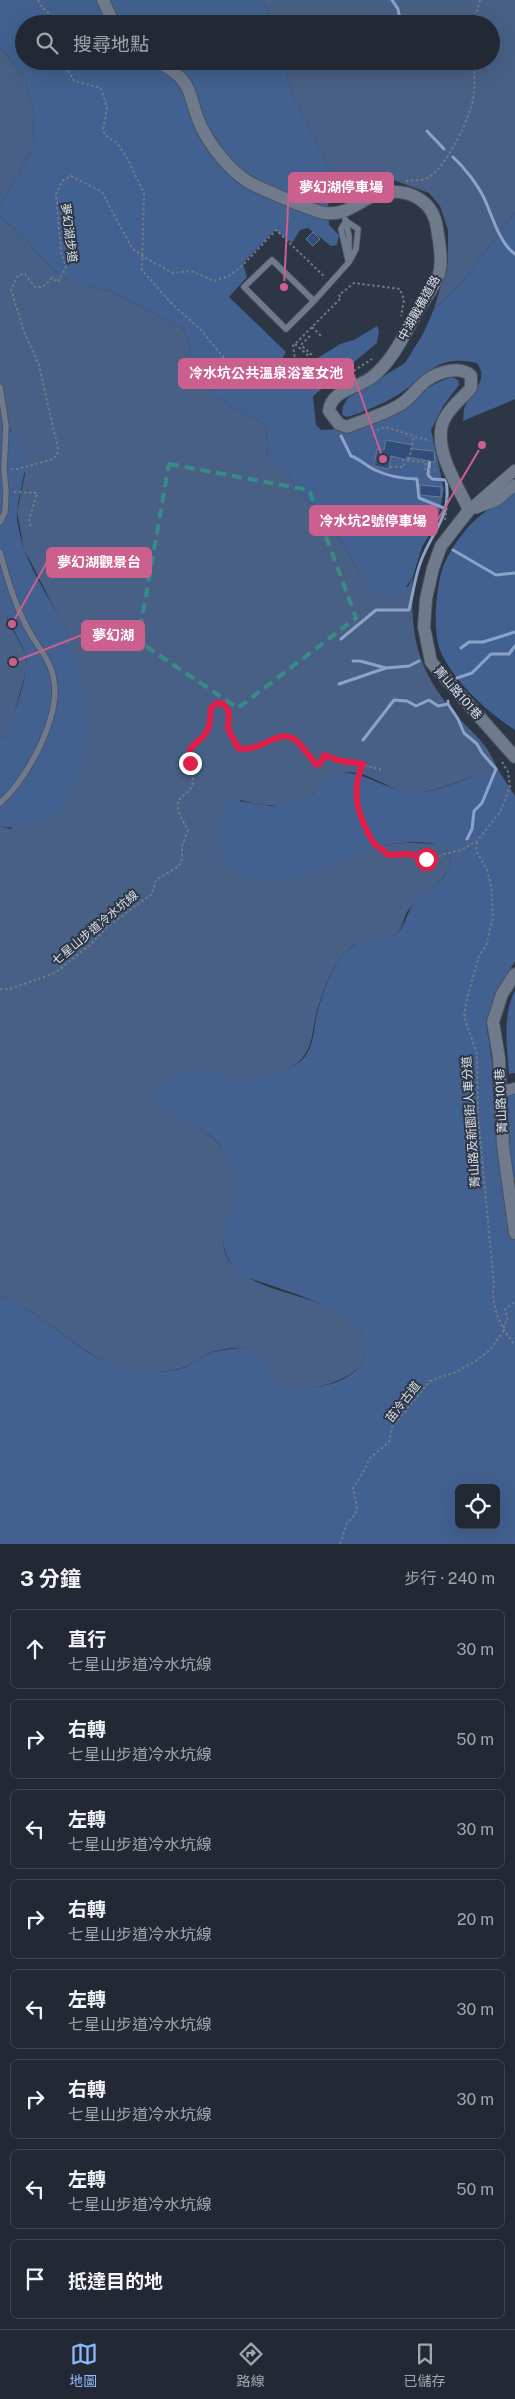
<!DOCTYPE html>
<html lang="zh-TW">
<meta charset="utf-8">
<style>
body{margin:0;font-family:"Public Sans","Noto Sans TC",sans-serif;background:#2e3440;color:#f1f3f6}
.controls{position:absolute;right:15px;bottom:15px;display:grid;overflow:hidden;border-radius:8px;box-shadow:0 5px 20px #0002}
.controls button{width:45px;height:45px;display:grid;place-items:center;padding:0;border:0;border-bottom:1px solid #3f444f;background:#222834;color:#f1f3f6;font:25px sans-serif}
.stop{position:absolute;width:15px;height:15px;margin:-11px;border:4px solid #e11d48;border-radius:50%;background:#fff}
.stop.end{background:#e11d48;border-color:#fff;box-shadow:0 1px 5px #0008}
.list{margin:0;padding:0;list-style:none}
h2{display:flex;justify-content:space-between;align-items:center;height:65px;margin:0;padding:0 20px;font-size:21px}
h2 small{font-size:16px;font-weight:400;color:#a2a6ac}
.list li{display:grid;grid-template-columns:32px 1fr auto;gap:15px;align-items:center;box-sizing:border-box;height:80px;margin:0 10px 10px;padding:0 10px;border:1px solid #3f444f;border-radius:8px}
.list b{display:block;font-size:19px;white-space:nowrap}
.list p{margin:0;font-size:16px;white-space:nowrap;color:#a2a6ac}
.list em{font-size:16px;font-style:normal;color:#a2a6ac}
.icon{flex:none;width:28px;height:28px;fill:none;stroke:currentColor;stroke-width:2;stroke-linecap:round;stroke-linejoin:round}
.map{position:relative;flex:none;width:515px;height:1544px;overflow:hidden}
.search{position:absolute;background:#222834;box-shadow:0 5px 20px #0002;left:15px;right:15px;top:15px;height:55px;display:flex;align-items:center;gap:12px;box-sizing:border-box;padding:0 18px;border-radius:28px;color:#a2a6ac;font-size:19px}
.sheet{height:785px;background:#222834}
nav{display:flex;justify-content:space-around;align-items:center;box-sizing:border-box;height:70px;border-top:1px solid #3f444f;background:#222834;font-size:14px;color:#a2a6ac}
nav a{display:grid;justify-items:center;gap:2px}
nav .on{color:#8db9fc}
.map>svg:first-child{display:block}
.green{fill:#486085}
.forest{fill:#426190;fill-rule:evenodd}
.lines{fill:none;stroke-linecap:round;stroke-linejoin:round}
.stream{stroke:#8ba3ca;stroke-width:3}
.building{fill:#304e7c;stroke:#6e798a}
.lane-casing{stroke:#49515d;stroke-width:7}
.street-casing{stroke:#49515d;stroke-width:12}
.secondary-casing{stroke:#49515d;stroke-width:14}
.path{stroke:#727a87;stroke-width:2;stroke-dasharray:2.5 2.5;stroke-linecap:butt}
.lane{stroke:#6f7a8c;stroke-width:5.5}
.street{stroke:#6f7a8c;stroke-width:11}
.secondary{stroke:#6f7a8c;stroke-width:12}
.route{stroke:#e11d48;stroke-width:6}
.marked{fill:none;stroke:#388c87;stroke-width:4;stroke-dasharray:10 6;stroke-linejoin:round}
.labels{text-anchor:middle;dominant-baseline:central;stroke-width:4;stroke-linejoin:round;paint-order:stroke}
.street-label{font-size:12px;fill:#dce2ec;stroke:#2d3645}
.leader{fill:none;stroke:#cb5f8e;stroke-width:2}
.callout-dot{fill:#cb5f8e;stroke:#2d3645;stroke-width:2}
.callout{fill:#cb5f8e;stroke:#cb5f8e;stroke-width:2}
.callout-label{font-size:14px;text-anchor:middle;font-weight:bold;fill:#fff}
</style>
<div class="map">
<svg width="515" height="1544" viewBox="0 0 515 1544">
<rect width="100%" height="100%" fill="#2d3645"/>
<path class="green" d="M263,0H515V212L460,285L434,309L448,262V230L440,206L429,193L393,180H382L328,196L333,175L292,93L283,61H491V24H272Z
M0,46L25,78L34,114L33,148L0,205Z
M0,214V217L21,234L45,262L74,285H87L111,291L183,329C192,351 196,380 215,396C230,409 251,413 266,426L268,457L290,477L304,498L325,514L363,578L408,587L413,576C410,631 415,665 451,709C461,722 475,733 485,746C491,754 495,764 500,773C481,769 440,793 414,793C391,792 372,773 349,772C332,771 325,783 314,793C294,809 263,807 240,800L247,877C304,885 335,857 387,845C404,842 424,843 441,845C471,866 424,893 410,908C401,918 406,929 390,938C378,945 362,938 350,948C332,963 324,989 317,1011C311,1034 314,1053 292,1067C276,1077 248,1082 229,1078C208,1074 206,1069 181,1072L159,1109C173,1116 189,1122 202,1130C220,1141 240,1168 237,1190C235,1211 213,1239 230,1262C258,1299 337,1292 361,1332C367,1341 365,1354 361,1363C353,1382 295,1397 279,1385C262,1373 270,1350 242,1348C230,1347 213,1351 203,1356C196,1360 190,1365 182,1368C163,1374 134,1373 115,1366C73,1349 43,1312 0,1296V826L11,829L66,631L24,549L17,512L25,474L11,430L0,424Z
M0,591L8,621L26,654V671L12,721L5,737L0,739Z"/>
<path class="forest" d="M0,0H263L272,24H24V61H283L292,93L333,175L328,196L329,225L339,235L337,245L331,246L308,228L300,230L292,243L275,230L243,263L247,277L229,297L286,352L280,362L293,370L313,361L340,344L354,340L377,326L379,330L377,343L313,396L316,425L321,430C346,429 379,424 401,412C412,406 418,397 427,389C434,383 444,380 452,377L458,380L459,385L443,406L431,430L444,489L438,520L422,547L413,576L401,595L383,596L376,594L363,578L325,514L304,498L290,477L268,457L266,426C251,413 230,409 215,396C196,380 192,351 183,329L111,291L87,285H74L45,262L21,234L0,217V205L33,148L34,114L25,78L0,46Z
M515,212V399C498,407 481,413 463,421C464,415 463,409 466,404C473,390 489,380 477,363C435,353 427,377 396,396C380,405 364,412 347,417L342,415L343,406L348,398L405,363L423,334L434,309L460,285Z
M0,424C40,445 21,477 17,511C16,521 21,538 24,548C32,574 53,603 65,629C70,639 72,651 76,662C91,712 93,757 64,803C51,823 22,831 0,826V739L5,737C12,720 32,669 25,652C16,631 1,613 0,589C0,534 0,479 0,424Z
M515,490V730C487,712 453,681 440,650C432,629 436,580 446,560C451,550 458,539 465,531C476,516 500,502 515,490Z
M339,772C366,772 387,791 413,792C441,794 466,775 494,772L500,773L515,796V961L495,996L486,1023L492,1061L493,1098L515,1094V1544H0V1296C48,1313 83,1363 134,1370C149,1372 169,1373 183,1368C190,1365 196,1360 203,1356C213,1351 228,1349 240,1348C273,1347 264,1386 288,1388C308,1390 337,1386 353,1373C360,1367 364,1359 364,1350C364,1344 364,1337 361,1332C345,1306 273,1287 243,1276C198,1237 247,1208 234,1172C228,1155 218,1139 202,1130C192,1123 160,1115 156,1104C154,1098 156,1091 159,1085C167,1071 193,1068 208,1071C220,1073 229,1079 241,1079C261,1079 285,1074 301,1061C316,1047 313,1024 319,1006C327,982 337,948 365,941C377,938 387,942 397,933C407,924 407,909 417,900C429,889 445,882 450,865C457,836 404,842 387,845C352,853 321,874 285,879C269,881 246,881 233,870C213,853 212,817 231,800L271,806L299,801L313,794L331,776ZM459,1488H496V1525H459Z
M515,990V1073L509,1074C507,1045 502,1017 515,990Z"/>
<g class="lines">
<path class="stream" d="M392,0L398,9L401,24
M427,131L444,149
M453,157C465,168 478,185 485,200C492,216 500,244 515,254
M341,436L351,456C360,459 366,466 375,470C388,476 402,479 417,479L419,498L446,509
M453,550L496,575L515,573
M341,639L376,610H409C413,594 415,576 421,561C433,529 452,517 446,480L432,479L428,475L430,458
M461,648L469,642H483L515,632
M353,661H360L386,668
M457,678L472,673L491,654H509L515,646
M339,684L386,668L409,666L419,661
M448,701V704L458,719L464,733L477,744L482,753L496,769L482,803L474,811L472,829L467,839
M363,740L394,700L407,701L416,706L429,700L438,706L448,704"/>
</g>
<path class="building" d="M313,232L320,239L313,246L306,239Z
M386,440L413,445L412,449L434,451L435,462L407,457L406,460L391,456L389,469L374,466L377,449L384,450Z
M420,485L441,487V497L420,495Z"/>
<g class="lines">
<defs>
<path id="lane" d="M345,219L349,236V259
M346,221L341,229L348,260
M272,260L314,301L286,329L244,287Z
M314,301L349,262L356,249L358,229L346,221
M0,387L6,426L4,469L6,492L5,512L0,522
M0,552C7,579 15,606 29,631C34,641 42,650 47,660C62,687 53,717 41,744C31,765 18,787 0,803"/>
<path id="street" d="M476,508L497,500L515,485
M469,510L515,470
M501,1092L515,1088"/>
<path id="secondary" d="M103,0L114,24
M156,61C199,83 185,95 203,130C212,148 230,170 247,181C258,188 313,211 325,213C349,216 361,198 381,193C409,188 433,200 437,228C439,242 443,260 439,274C435,285 427,296 420,307C406,331 394,360 371,378C356,389 331,390 329,411L339,424L347,427C364,420 382,415 398,406C411,399 416,388 427,380C438,372 461,365 471,376V388C461,399 446,411 442,425C435,453 458,486 469,510L441,546L433,568L426,599L424,627L431,662L515,757
M515,974L502,994L493,1022L499,1058L503,1146L515,1233"/>
</defs>
<use href="#lane" class="lane-casing"/>
<use href="#street" class="street-casing"/>
<use href="#secondary" class="secondary-casing"/>
<path class="path" d="M38,0C42,11 53,13 57,24
M480,0L477,10L480,24
M67,61L66,67L74,81L101,88L107,108L103,130L105,135L117,143L126,156L144,193L142,270L170,302L201,330L229,364L251,383L277,379L295,359L293,346L341,298L339,295L354,283L400,289L404,300L401,316
M406,181C412,180 420,181 425,179C444,173 470,118 473,100C475,88 474,74 475,61
M312,327L322,337
M295,344L309,356L311,354L301,345L310,336
M341,379L372,359
M377,430L385,427L430,441
M402,460L426,462L425,469L435,470
M409,460L414,436
M390,467H404V461
M11,469H18L53,459L57,455L58,449L39,365L25,334L11,290L18,275L25,274L35,287H43L52,278L58,282L66,267L61,252L56,194L62,181L71,176L102,192L132,248L142,256L173,273L191,271L214,281L229,276L242,266L276,230L325,277
M14,492L37,493L29,520L31,528
M445,520L448,495
M363,764C350,791 358,817 373,842C376,847 384,850 388,855L410,854L426,859H437L441,855L461,850L477,841L500,812L510,787L508,772L502,762
M477,842L476,850L487,870L491,885L493,917L486,946L479,956L467,998L464,1017L477,1054L478,1115L494,1286C490,1306 502,1330 515,1345
M0,989H10L55,973L91,944L107,927L152,894L156,880L179,866L182,859V846L188,830C162,787 194,804 193,777C193,767 186,760 189,750C194,738 208,734 211,720C212,716 210,712 211,708L217,703L223,704L229,713L228,729L239,748C266,754 281,719 303,748C307,754 312,757 315,764H320L324,755L383,770
M340,1544L347,1523L355,1515L357,1507L353,1488L364,1471L369,1459L389,1442L392,1427L430,1381L456,1372L474,1362L490,1350L504,1330V1324L508,1321L505,1309L515,1302"/>
<use href="#lane" class="lane"/>
<use href="#street" class="street"/>
<use href="#secondary" class="secondary"/>
</g>
<g class="lines">
<path class="route" d="M190,763C184,745 200,744 207,731C211,723 210,717 211,708L217,703L224,704L229,713L228,729L238,748C266,754 281,719 303,748C307,754 312,757 315,764H320L324,755L341,761L363,764C350,791 358,817 373,842C377,847 384,850 388,855L410,854L426,859"/>
</g>
<path class="marked" d="M169,464L309,490L356,618L238,708L138,641Z"/>
<g class="labels">
<g class="street-label">
<text transform="translate(69 233) rotate(83)">夢幻湖步道</text>
<text transform="translate(419 308) rotate(-61)">中湖戰備道路</text>
<text transform="translate(458 693) rotate(49)">菁山路101巷</text>
<text transform="translate(95 928) rotate(-40)">七星山步道冷水坑線</text>
<text transform="translate(501 1101) rotate(-93)">菁山路101巷</text>
<text transform="translate(471 1122) rotate(-94)">菁山路及新園街人車分道</text>
<text transform="translate(403 1402) rotate(-52)">苗冷古道</text>
</g>
</g>
<path class="leader" d="M284 287L289 187M383 459L353 373M482 445L437 521M12 624L47 562M13 662L82 635"/>
<g class="callout-dot">
<circle cx="284" cy="287" r="5"/>
<circle cx="383" cy="459" r="5"/>
<circle cx="482" cy="445" r="5"/>
<circle cx="12" cy="624" r="5"/>
<circle cx="13" cy="662" r="5"/>
</g>
<g class="callout">
<rect x="289" y="173" width="104" height="29" rx="5"/>
<rect x="179" y="359" width="174" height="29" rx="5"/>
<rect x="310" y="506" width="127" height="29" rx="5"/>
<rect x="47" y="548" width="104" height="29" rx="5"/>
<rect x="82" y="621" width="62" height="29" rx="5"/>
</g>
<g class="callout-label">
<text x="341" y="192">夢幻湖停車場</text>
<text x="266" y="378">冷水坑公共溫泉浴室女池</text>
<text x="373" y="526">冷水坑2號停車場</text>
<text x="99" y="567">夢幻湖觀景台</text>
<text x="113" y="640">夢幻湖</text>
</g>
</svg>
<div class="controls">
<button><svg class="icon" aria-label="locate" viewBox="0 0 24 24"><circle cx="12" cy="12" r="6"/><path d="M12 2v4M12 18v4M2 12h4M18 12h4"/></svg></button>
</div>
<div class="stop" style="left:426px;top:859px"></div>
<div class="stop end" style="left:190px;top:763px"></div>
<div class="search"><svg class="icon" aria-label="search" viewBox="0 0 24 24"><circle cx="10" cy="10" r="6"/><path d="M15 15l6 6"/></svg>搜尋地點</div>
</div>
<section class="sheet">
<h2>3 分鐘<small>步行 · 240 m</small></h2>
<ul class="list">
<li><svg class="icon" aria-label="ahead" viewBox="0 0 24 24"><path d="M12 20V5M6 11l6-6 6 6"/></svg><div><b>直行</b><p>七星山步道冷水坑線</p></div><em>30 m</em></li>
<li><svg class="icon" aria-label="right" viewBox="0 0 24 24"><path d="M7 20v-9h11M14 6l5 5-5 5"/></svg><div><b>右轉</b><p>七星山步道冷水坑線</p></div><em>50 m</em></li>
<li><svg class="icon" aria-label="left" viewBox="0 0 24 24"><path d="M17 20v-9H6M10 6l-5 5 5 5"/></svg><div><b>左轉</b><p>七星山步道冷水坑線</p></div><em>30 m</em></li>
<li><svg class="icon" aria-label="right" viewBox="0 0 24 24"><path d="M7 20v-9h11M14 6l5 5-5 5"/></svg><div><b>右轉</b><p>七星山步道冷水坑線</p></div><em>20 m</em></li>
<li><svg class="icon" aria-label="left" viewBox="0 0 24 24"><path d="M17 20v-9H6M10 6l-5 5 5 5"/></svg><div><b>左轉</b><p>七星山步道冷水坑線</p></div><em>30 m</em></li>
<li><svg class="icon" aria-label="right" viewBox="0 0 24 24"><path d="M7 20v-9h11M14 6l5 5-5 5"/></svg><div><b>右轉</b><p>七星山步道冷水坑線</p></div><em>30 m</em></li>
<li><svg class="icon" aria-label="left" viewBox="0 0 24 24"><path d="M17 20v-9H6M10 6l-5 5 5 5"/></svg><div><b>左轉</b><p>七星山步道冷水坑線</p></div><em>50 m</em></li>
<li><svg class="icon" aria-label="arrive" viewBox="0 0 24 24"><path d="M6 21V4h12l-3 4 3 4H6"/></svg><div><b>抵達目的地</b></div></li>
</ul>
</section>
<nav>
<a class="on"><svg class="icon" aria-label="map" viewBox="0 0 24 24"><path d="M3 6l6-2 6 2 6-2v14l-6 2-6-2-6 2zM9 4v14M15 6v14"/></svg>地圖</a>
<a><svg class="icon" aria-label="directions" viewBox="0 0 24 24"><path d="M12 3l9 9-9 9-9-9zM9 14v-3h6M13 9l2 2-2 2"/></svg>路線</a>
<a><svg class="icon" aria-label="saved" viewBox="0 0 24 24"><path d="M7 4h10v16l-5-4-5 4z"/></svg>已儲存</a>
</nav>
